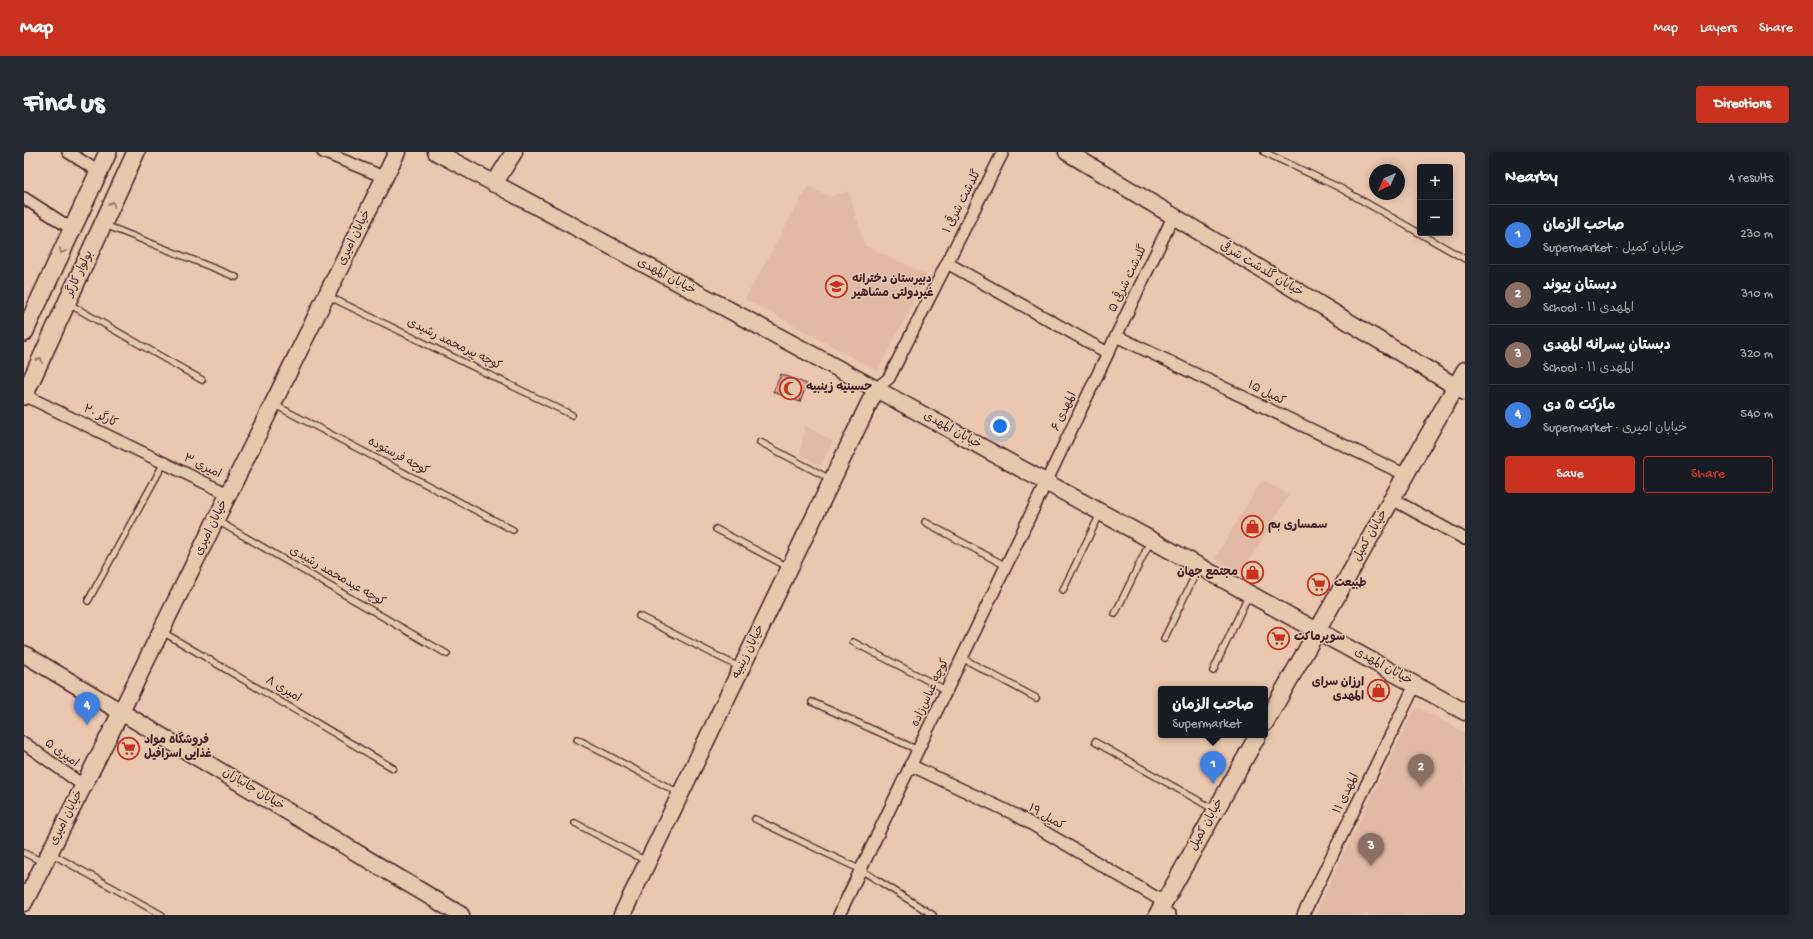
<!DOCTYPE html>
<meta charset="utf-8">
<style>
body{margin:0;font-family:"Gochi Hand","Playpen Sans Arabic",sans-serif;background:#242831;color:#f1f3f6}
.controls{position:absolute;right:12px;top:12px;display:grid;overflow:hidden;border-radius:4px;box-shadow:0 2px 10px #0003}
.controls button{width:36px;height:36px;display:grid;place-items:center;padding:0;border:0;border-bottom:1px solid #363941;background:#171b24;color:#f1f3f6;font:20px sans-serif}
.compass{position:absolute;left:1345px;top:12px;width:36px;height:36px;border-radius:50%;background:#171b24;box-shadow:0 2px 10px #0003;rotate:224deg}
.you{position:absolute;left:976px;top:274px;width:14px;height:14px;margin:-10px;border:3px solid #fff;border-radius:50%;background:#1a73e8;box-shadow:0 0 0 6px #1a73e833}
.badge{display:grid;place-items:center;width:26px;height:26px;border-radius:50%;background:#c8321e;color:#fff;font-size:13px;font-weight:700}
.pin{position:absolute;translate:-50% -33px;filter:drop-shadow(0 1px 2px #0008)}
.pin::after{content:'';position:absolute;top:21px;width:14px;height:12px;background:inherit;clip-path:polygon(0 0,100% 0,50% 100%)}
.popup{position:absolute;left:1134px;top:534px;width:110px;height:52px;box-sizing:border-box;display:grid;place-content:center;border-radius:4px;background:#171b24;filter:drop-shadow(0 1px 3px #0005);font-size:13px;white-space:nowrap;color:#9ea1a6}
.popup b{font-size:15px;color:#f1f3f6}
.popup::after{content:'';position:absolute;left:50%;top:100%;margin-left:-8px;border:8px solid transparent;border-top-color:#171b24}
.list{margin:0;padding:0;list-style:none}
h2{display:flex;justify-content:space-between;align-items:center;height:52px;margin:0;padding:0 16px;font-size:17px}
h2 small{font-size:13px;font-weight:400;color:#9ea1a6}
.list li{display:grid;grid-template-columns:26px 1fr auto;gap:12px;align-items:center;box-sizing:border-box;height:60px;padding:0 16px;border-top:1px solid #363941}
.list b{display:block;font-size:15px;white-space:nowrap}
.list p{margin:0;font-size:13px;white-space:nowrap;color:#9ea1a6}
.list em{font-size:13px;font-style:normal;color:#9ea1a6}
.actions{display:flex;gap:8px;padding:12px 16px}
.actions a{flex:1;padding:9px 0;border:1px solid #c8321e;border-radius:4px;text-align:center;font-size:14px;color:#c8321e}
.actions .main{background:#c8321e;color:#fff}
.map{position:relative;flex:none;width:1441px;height:763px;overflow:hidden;border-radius:4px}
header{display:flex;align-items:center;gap:24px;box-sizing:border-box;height:56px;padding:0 20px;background:#c8321e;color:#fff}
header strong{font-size:19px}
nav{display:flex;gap:22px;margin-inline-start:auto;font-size:14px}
.intro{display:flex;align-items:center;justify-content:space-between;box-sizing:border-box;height:96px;padding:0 24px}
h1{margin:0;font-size:28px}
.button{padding:10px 18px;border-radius:4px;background:#c8321e;color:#fff;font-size:14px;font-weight:700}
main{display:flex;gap:24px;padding:0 24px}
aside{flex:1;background:#171b24;border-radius:4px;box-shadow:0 2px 10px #0003}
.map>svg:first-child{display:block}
.built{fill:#e2b9a5}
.building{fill:#daa498;stroke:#4a1f2b}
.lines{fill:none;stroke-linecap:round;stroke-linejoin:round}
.lane-casing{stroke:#4a1f2b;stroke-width:8}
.street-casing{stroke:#4a1f2b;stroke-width:14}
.secondary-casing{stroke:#4a1f2b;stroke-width:19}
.primary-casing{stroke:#4a1f2b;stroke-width:20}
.lane{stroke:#e6c9ad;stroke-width:5.5}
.street{stroke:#e6c9ad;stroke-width:11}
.secondary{stroke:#e6c9ad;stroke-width:16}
.primary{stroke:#e6c9ad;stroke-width:17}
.oneway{stroke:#98746c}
.labels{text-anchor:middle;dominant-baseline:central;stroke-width:3;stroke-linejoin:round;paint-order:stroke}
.street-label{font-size:12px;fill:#4a1f2b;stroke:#e6c9ad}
.poi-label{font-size:12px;font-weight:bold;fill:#4a1f2b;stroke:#e6c9ad;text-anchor:start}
</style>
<header>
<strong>Map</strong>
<nav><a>Map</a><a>Layers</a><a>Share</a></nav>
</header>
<div class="intro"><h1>Find us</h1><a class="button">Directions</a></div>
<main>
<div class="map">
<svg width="1441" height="763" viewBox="0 0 1441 763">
<rect width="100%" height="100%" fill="#eac7ae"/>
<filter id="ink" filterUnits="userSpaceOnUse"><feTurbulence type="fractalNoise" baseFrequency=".025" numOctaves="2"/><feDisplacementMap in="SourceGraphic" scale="8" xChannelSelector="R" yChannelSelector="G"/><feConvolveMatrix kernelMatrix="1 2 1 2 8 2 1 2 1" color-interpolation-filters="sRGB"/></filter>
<g filter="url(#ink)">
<path class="built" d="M784,34L806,45L825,39L840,93L903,123L854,219L721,147Z
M781,274L809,289L797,314L776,303Z
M1238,328L1265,343L1218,421L1191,406Z
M1396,556L1441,581V763H1290L1390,558Z"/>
<path class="building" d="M757,222L783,232L776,250L749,240Z"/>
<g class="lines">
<defs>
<path id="lane" d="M1240,0L1316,36L1441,107
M81,73L212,125
M304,144L548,263
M45,152L178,228
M251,253L489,378
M736,290L806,327
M192,368L423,502
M901,370L982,414
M692,377L764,415
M1039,438L1076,362
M64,449L140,311
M1091,462L1127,388
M615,464L715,515
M137,479L369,616
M1140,487L1175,415
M829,490L922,538
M938,506L1012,546
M1189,519L1225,442
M788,550L894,598
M553,587L655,641
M1071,590L1191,658
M731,667L837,718L909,763
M551,671L622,709
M0,701L19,710
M26,701L138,763"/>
<path id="street" d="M44,0L75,20
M299,0L360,25
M0,46L48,77
M923,111L1084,201
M1092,184L1382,323
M852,237L865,226L979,0
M0,243L204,342
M1368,347L1441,387
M0,591L60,634
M886,613L992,663L1140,750
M1136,757L1146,763
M815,763L1149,65
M1279,763L1391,533"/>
<path id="secondary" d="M412,0L852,237L1441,560
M1043,0L1441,240
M470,32L490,0
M0,502L437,763
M1241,571L1441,218
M0,751L97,560L373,0
M598,763L852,237
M1133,763L1234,583"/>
<path id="primary" d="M0,181L84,0
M0,244L112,0"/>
</defs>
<use href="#lane" class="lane-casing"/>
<use href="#street" class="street-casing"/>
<use href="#secondary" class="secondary-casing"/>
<use href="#primary" class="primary-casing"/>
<use href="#lane" class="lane"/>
<use href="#street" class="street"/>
<use href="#secondary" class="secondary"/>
<use href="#primary" class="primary"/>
</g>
<defs><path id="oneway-chevron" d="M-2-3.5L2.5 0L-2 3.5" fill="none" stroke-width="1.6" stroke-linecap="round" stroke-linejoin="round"/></defs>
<g class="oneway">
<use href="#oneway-chevron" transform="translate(88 52) rotate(-65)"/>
<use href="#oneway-chevron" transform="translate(38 99) rotate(115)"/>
<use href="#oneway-chevron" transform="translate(16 208) rotate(-65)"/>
</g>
</g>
<defs>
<symbol id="school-ring" viewBox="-11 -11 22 22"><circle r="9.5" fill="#e6c9ad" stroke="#c8321e" stroke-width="1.5"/><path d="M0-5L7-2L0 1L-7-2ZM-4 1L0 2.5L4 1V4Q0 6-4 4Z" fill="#c8321e"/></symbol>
<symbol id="mosque-ring" viewBox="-11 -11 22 22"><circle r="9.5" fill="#e6c9ad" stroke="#c8321e" stroke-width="1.5"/><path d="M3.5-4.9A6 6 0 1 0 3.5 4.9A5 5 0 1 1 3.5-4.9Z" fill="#c8321e"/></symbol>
<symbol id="shop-ring" viewBox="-11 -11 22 22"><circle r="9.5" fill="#e6c9ad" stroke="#c8321e" stroke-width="1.5"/><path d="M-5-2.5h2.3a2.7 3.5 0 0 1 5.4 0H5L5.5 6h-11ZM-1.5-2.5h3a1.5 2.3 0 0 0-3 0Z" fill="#c8321e"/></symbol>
<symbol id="supermarket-ring" viewBox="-11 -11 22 22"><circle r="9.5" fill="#e6c9ad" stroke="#c8321e" stroke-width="1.5"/><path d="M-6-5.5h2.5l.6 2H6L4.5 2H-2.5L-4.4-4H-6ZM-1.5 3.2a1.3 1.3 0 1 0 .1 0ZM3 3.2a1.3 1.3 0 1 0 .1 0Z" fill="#c8321e"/></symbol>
</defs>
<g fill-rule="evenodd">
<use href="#school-ring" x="800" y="122" width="25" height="25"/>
<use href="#mosque-ring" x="754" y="224" width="25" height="25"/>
<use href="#shop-ring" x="1216" y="362" width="25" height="25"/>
<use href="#shop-ring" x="1216" y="408" width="25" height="25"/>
<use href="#supermarket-ring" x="1282" y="420" width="25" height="25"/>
<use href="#supermarket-ring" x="1242" y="474" width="25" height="25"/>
<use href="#shop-ring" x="1342" y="526" width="25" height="25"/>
<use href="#supermarket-ring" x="92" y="584" width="25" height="25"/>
</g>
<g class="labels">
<g class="street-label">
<text transform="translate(939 50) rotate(-63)">گلدشت شرقی ۱</text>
<text transform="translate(331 86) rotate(-64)">خیابان امیری</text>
<text transform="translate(1237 118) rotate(31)">خیابان گلدشت شرقی</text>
<text transform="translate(56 122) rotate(-65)">بولوار کارگر</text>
<text transform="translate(642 125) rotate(28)">خیابان المهدی</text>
<text transform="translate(1105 127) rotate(-64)">گلدشت شرقی ۵</text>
<text transform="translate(430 193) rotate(26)">کوچه پیرمحمد رشیدی</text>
<text transform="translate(1242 242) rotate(26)">کمیل ۱۵</text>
<text transform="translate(1041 260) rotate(-64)">المهدی ۶</text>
<text transform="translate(76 265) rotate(26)">کارگر ۲۰</text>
<text transform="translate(928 279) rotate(29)">خیابان المهدی</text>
<text transform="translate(374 305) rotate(28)">کوچه فرستوده</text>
<text transform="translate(178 315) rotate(26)">امیری ۳</text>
<text transform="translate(188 376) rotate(-64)">خیابان امیری</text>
<text transform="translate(1347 384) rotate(-60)">خیابان کمیل</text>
<text transform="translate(313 425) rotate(30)">کوچه عیدمحمد رشیدی</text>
<text transform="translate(725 500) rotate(-64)">خیابان زینبیه</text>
<text transform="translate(1359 515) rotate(29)">خیابان المهدی</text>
<text transform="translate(259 538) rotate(31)">امیری ۸</text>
<text transform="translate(907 541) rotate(-65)">کوچه عباس‌زاده</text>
<text transform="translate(37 602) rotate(36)">امیری ۵</text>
<text transform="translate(229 638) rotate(31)">خیابان جانبازان</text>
<text transform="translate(1323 642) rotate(-64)">المهدی ۱۱</text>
<text transform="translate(43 666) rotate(-63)">خیابان امیری</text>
<text transform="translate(1022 666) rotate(30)">کمیل ۱۹</text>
<text transform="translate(1183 673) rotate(-61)">خیابان کمیل</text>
</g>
<g class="poi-label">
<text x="828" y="128">دبیرستان دخترانه<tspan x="828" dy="14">غیردولتی مشاهیر</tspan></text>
<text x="782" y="236">حسینیه زینبیه</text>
<text x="1244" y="374">سمساری بم</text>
<text x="1214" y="421" text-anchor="end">مجتمع جهان</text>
<text x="1310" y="432">طبیعت</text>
<text x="1270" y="486">سوپرماکت</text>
<text x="1340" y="531" text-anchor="end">ارزان سرای<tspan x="1340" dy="14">المهدی</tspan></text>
<text x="120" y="589">فروشگاه مواد<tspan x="120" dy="14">غذایی اسرافیل</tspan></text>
</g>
</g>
</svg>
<div class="controls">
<button>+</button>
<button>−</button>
</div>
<svg class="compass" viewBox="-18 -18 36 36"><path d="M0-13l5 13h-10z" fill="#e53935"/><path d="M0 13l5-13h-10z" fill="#9ea1a6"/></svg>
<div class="you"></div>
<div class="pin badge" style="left:1189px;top:632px;background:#3f7fe0">1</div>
<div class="popup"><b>صاحب الزمان</b>Supermarket</div>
<div class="pin badge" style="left:1397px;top:635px;background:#8d6e63">2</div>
<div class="pin badge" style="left:1347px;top:714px;background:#8d6e63">3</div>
<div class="pin badge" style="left:63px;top:573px;background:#3f7fe0">4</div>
</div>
<aside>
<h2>Nearby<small>4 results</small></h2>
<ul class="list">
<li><span class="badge" style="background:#3f7fe0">1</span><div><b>صاحب الزمان</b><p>Supermarket · خیابان کمیل</p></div><em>230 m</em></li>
<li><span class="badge" style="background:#8d6e63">2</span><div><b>دبستان پیوند</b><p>School · المهدی ۱۱</p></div><em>310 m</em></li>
<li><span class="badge" style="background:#8d6e63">3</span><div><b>دبستان پسرانه المهدی</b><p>School · المهدی ۱۱</p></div><em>320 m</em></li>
<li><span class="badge" style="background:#3f7fe0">4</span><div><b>مارکت ۵ دی</b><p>Supermarket · خیابان امیری</p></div><em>540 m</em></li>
</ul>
<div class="actions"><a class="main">Save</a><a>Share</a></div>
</aside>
</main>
